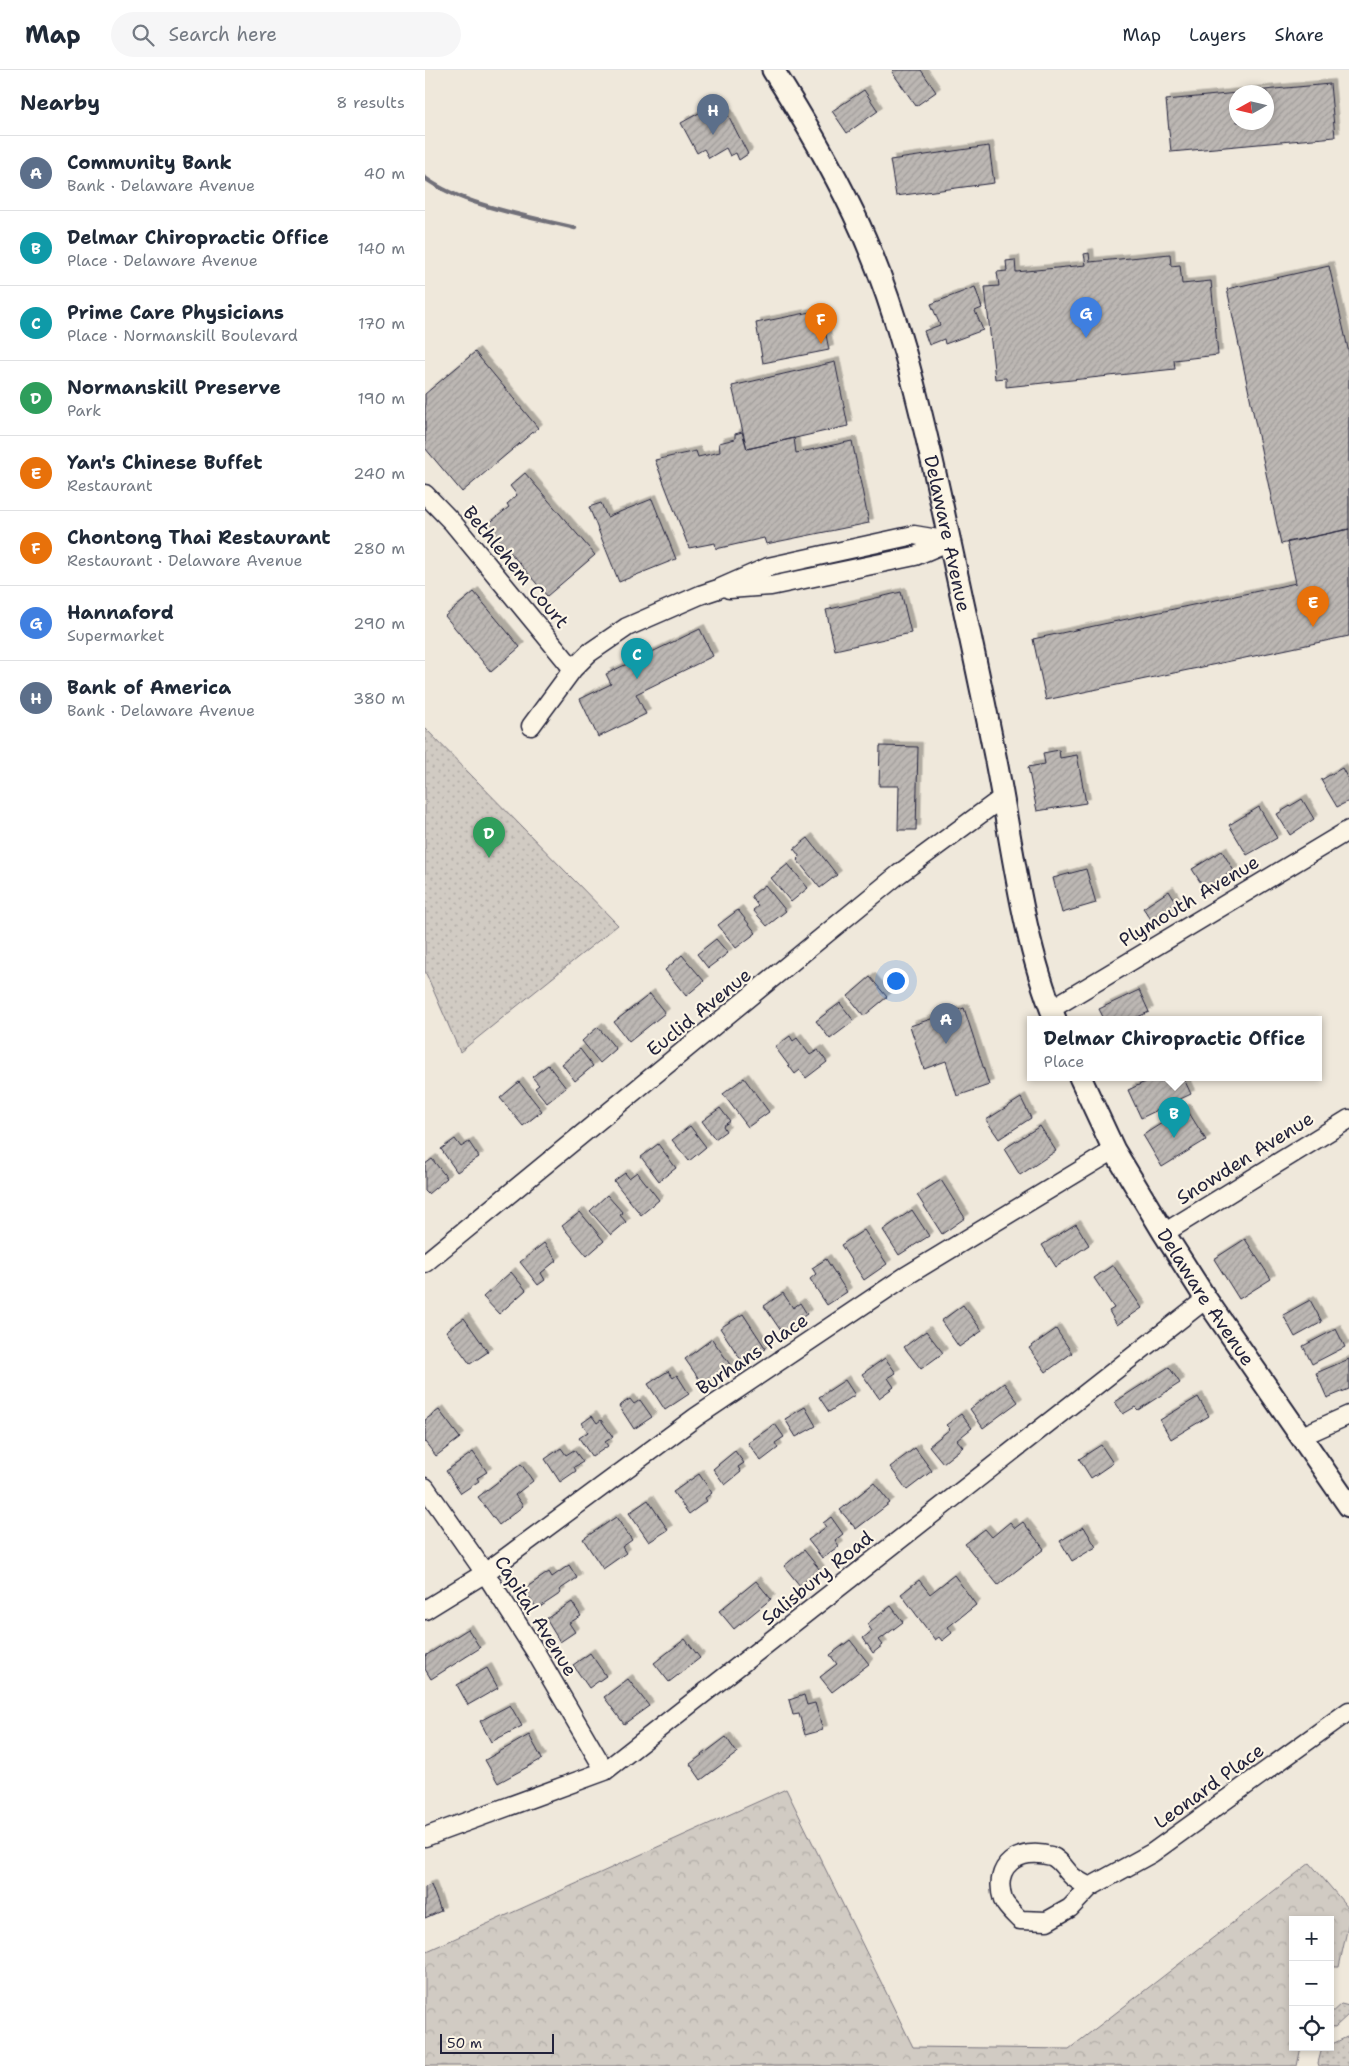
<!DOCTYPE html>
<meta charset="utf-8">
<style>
body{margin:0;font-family:"Shantell Sans",sans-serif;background:#f6f6f7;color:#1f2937}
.controls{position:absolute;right:15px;bottom:15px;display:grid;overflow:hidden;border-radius:0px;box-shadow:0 2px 8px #0003}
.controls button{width:45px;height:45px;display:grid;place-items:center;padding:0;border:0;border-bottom:1px solid #e0e1e3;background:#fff;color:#1f2937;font:25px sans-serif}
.compass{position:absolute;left:804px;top:15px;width:45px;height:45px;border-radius:50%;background:#fff;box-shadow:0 2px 8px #0003;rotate:262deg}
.scale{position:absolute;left:15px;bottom:12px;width:114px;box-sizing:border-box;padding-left:5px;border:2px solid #22223b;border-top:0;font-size:14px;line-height:18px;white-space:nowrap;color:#22223b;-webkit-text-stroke:4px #fcf5e5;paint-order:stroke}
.you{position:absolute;left:470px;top:910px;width:18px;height:18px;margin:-12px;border:4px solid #fff;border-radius:50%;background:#1a73e8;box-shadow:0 0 0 8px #1a73e833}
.badge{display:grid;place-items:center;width:32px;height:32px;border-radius:50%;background:#ea580c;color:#fff;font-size:16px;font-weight:700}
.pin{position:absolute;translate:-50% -41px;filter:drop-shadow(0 1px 2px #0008)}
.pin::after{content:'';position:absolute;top:26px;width:18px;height:15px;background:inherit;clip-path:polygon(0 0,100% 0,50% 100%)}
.popup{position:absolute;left:602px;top:946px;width:295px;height:65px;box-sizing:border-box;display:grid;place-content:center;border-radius:0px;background:#fff;filter:drop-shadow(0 1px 4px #0005);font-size:16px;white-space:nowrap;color:#747a83}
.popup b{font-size:19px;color:#1f2937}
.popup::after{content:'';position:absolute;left:50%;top:100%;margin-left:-10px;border:10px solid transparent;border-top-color:#fff}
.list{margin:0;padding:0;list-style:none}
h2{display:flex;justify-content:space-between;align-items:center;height:65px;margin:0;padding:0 20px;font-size:21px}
h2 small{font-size:16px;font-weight:400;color:#747a83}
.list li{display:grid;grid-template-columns:32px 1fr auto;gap:15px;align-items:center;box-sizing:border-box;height:75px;padding:0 20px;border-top:1px solid #e0e1e3}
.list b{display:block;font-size:19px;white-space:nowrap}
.list p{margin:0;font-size:16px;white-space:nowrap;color:#747a83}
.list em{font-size:16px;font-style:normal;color:#747a83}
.icon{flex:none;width:28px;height:28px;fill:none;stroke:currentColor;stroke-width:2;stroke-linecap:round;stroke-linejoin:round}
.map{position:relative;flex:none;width:924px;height:1996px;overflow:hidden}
header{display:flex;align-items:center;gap:30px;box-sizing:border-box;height:70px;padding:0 25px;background:#fff;border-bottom:1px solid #e0e1e3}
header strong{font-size:24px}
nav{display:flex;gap:28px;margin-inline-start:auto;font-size:18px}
.search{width:350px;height:45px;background:#f6f6f7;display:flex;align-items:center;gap:12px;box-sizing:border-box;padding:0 18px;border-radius:28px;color:#747a83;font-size:19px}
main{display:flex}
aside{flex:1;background:#fff}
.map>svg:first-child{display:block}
.forest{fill:url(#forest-crowns);stroke:#7a767f}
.park{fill:url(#park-dots);stroke:#7a767f}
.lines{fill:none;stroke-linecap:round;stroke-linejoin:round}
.stream{stroke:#716f79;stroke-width:4.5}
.building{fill:url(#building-hatch);stroke:#22223b;filter:url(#shadow)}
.minor-casing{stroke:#22223b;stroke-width:21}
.major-casing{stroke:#22223b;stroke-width:25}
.minor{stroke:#fcf5e5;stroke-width:18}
.major{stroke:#fcf5e5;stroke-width:21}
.labels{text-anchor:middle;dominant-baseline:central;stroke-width:4.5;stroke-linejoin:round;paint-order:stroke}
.street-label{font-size:19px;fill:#22223b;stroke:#fcf5e5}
</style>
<header>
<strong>Map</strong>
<div class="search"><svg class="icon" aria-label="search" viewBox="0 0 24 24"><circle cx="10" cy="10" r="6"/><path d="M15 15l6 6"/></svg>Search here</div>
<nav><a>Map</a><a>Layers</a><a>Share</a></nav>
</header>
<main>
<aside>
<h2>Nearby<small>8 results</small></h2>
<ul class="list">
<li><span class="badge" style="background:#5c6f8a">A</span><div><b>Community Bank</b><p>Bank · Delaware Avenue</p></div><em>40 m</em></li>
<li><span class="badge" style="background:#0f9aa8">B</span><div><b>Delmar Chiropractic Office</b><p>Place · Delaware Avenue</p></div><em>140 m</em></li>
<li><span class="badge" style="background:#0f9aa8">C</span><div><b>Prime Care Physicians</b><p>Place · Normanskill Boulevard</p></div><em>170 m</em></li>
<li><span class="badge" style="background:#2e9e5b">D</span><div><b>Normanskill Preserve</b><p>Park</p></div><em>190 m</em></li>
<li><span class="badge" style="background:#e8710a">E</span><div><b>Yan's Chinese Buffet</b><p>Restaurant</p></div><em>240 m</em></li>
<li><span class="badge" style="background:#e8710a">F</span><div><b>Chontong Thai Restaurant</b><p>Restaurant · Delaware Avenue</p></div><em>280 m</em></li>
<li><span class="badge" style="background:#3f7fe0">G</span><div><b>Hannaford</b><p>Supermarket</p></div><em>290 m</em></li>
<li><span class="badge" style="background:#5c6f8a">H</span><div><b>Bank of America</b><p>Bank · Delaware Avenue</p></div><em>380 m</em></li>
</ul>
</aside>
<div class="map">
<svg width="924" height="1996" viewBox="0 0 924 1996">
<defs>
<pattern id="forest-crowns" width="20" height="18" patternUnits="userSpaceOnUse" patternTransform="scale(1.25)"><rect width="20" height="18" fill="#d1cbc3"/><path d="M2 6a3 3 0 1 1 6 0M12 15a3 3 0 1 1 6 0" fill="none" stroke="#b3aea8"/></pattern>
<pattern id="park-dots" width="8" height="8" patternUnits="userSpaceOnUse" patternTransform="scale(1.25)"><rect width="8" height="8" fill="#d1cbc3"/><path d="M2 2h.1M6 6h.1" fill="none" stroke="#b3aea8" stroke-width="1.8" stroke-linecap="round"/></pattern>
<pattern id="building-hatch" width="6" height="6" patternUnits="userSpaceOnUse" patternTransform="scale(1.25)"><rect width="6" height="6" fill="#bcb7b3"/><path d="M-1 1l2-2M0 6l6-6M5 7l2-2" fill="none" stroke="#a19d9b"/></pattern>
<filter id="shadow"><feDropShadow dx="4.5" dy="-4.5" stdDeviation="0" flood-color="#0004"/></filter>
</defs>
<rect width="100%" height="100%" fill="#efe8db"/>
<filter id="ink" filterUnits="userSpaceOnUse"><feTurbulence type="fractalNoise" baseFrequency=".02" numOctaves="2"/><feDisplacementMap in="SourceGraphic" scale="10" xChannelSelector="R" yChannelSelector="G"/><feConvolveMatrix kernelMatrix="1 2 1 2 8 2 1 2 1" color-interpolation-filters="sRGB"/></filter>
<g filter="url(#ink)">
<path class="forest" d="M361,1719L488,1977L644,1979L885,1793L924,1839V1851L914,1897H905V1850H868V1977H876L872,1996H0V1882Z"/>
<path class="park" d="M0,658L193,855L35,982L0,901Z
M916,1934L924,1936V1944L910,1957L905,1956V1944Z
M924,1966V1996H894L893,1993L897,1978L905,1977V1975Z"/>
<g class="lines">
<path class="stream" d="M0,108C36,135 105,147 150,158"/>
</g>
<path class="building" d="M469,0H496L511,22L491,36L467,2Z
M905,14L910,67L746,82L741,30L812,23V52H842V22H817Z
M439,20L453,41L422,63L407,41Z
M292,33L303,45L323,84L314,90L311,83L305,86L301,78L284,88L279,79L272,83L256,53Z
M564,76L569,113L471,126L465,90Z
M664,183L665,192L745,184L746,196L755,195L757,214L786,211L793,285L749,290L750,299L581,317V308L570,309L560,217L574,216L572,202L582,201L581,191L590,190L591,202L661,195L659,184Z
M904,196L924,283V459L856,474L802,219Z
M550,217L557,238L550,241L558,260L520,274L519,269L504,275L499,261L515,255L506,234Z
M396,240L404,280L338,293L331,253Z
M50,282L113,358L37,422L0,378V324Z
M410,292L423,356L322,379L307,316Z
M317,362L322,379L369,368L371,383L427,371L444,453L341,474L339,468L291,479L290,473L264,478L230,390L271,381L273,387L295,382L294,373L310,369V364Z
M100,403L170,485L122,526L62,455L84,437L82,434L92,425L85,416Z
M227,429L251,489L194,512L164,437L176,433L182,447Z
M924,459V566L621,630L608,569L871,513L862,472Z
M49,522L95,577L66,602L20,546Z
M476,522L486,563L410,580L401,540Z
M275,559L288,586L211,624L221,644L173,667L155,629L186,614L181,604Z
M455,676L493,677L491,760H473L474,716H454Z
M634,680L635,688L652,685L661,733L612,741L603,697L620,694L618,683Z
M917,698L924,711V731L912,737L896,710Z
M877,729L889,749L865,765L852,744Z
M834,737L852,768L822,785L804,755Z
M383,768L412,805L395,818L372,790L375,787L369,779Z
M797,781L809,801L779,818L767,799Z
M363,794L383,818L366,832L346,808Z
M661,799L671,833L637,843L628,808Z
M340,815L361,841L342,856L328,840L333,836L326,826Z
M744,821L753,836L728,852L718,838Z
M313,840L331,863L311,878L293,855Z
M291,869L303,883L283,898L272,884Z
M257,885L279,911L261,926L240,900Z
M445,907L462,927L439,946L423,926Z
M714,920L724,942L708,949H679L674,939Z
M225,924L240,943L204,972L189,952Z
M415,933L429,951L405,969L391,951Z
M539,938L564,1015L532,1026L521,991L499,999L485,956Z
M173,957L191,979L175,993L157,971Z
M365,966L368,971L372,968L385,985L393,980L402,992L381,1008L375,1000L370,1004L350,977Z
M155,979L168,996L150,1011L137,994Z
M123,995L141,1018L122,1033L110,1018L114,1015L107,1007Z
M731,1007H758L766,1024L716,1048L703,1020Z
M319,1008L344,1042L323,1057L298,1024Z
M94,1012L117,1041L98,1056L75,1028Z
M596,1028L606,1048L574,1069L561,1050Z
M295,1038L305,1051L298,1056L301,1061L290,1069L277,1051Z
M761,1038L781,1070L737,1097L718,1065Z
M265,1056L281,1077L264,1091L247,1070Z
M615,1056L631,1081L595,1105L579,1079Z
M30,1069L36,1077L44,1072L54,1087L32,1102L16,1079Z
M233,1074L251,1098L234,1111L216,1087Z
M7,1089L22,1108L3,1124L0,1121V1094Z
M212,1102L234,1130L216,1145L189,1111L200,1103L204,1108Z
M516,1110L540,1148L517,1164L492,1125Z
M182,1125L198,1143L195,1145L201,1152L186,1165L165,1141Z
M487,1140L504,1166L474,1185L458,1160Z
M155,1142L179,1171L162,1186L137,1156Z
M651,1154L664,1175L631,1197L617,1175Z
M439,1160L462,1194L439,1210L416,1175Z
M820,1169L846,1209L814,1229L789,1189Z
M119,1173L132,1190L116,1203L120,1210L113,1215L95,1192Z
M401,1189L422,1222L402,1235L385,1209L391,1204L387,1198Z
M688,1195L717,1238L692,1255L684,1241L689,1238L669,1208Z
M86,1202L101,1220L74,1244L58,1227Z
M358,1223L368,1238L375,1233L382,1244L372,1251L374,1253L358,1264L339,1236Z
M885,1230L897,1252L870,1267L858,1245Z
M538,1235L557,1261L534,1277L516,1251Z
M318,1244L341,1279L318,1293L295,1258Z
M39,1248L63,1282L45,1294L21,1261Z
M631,1259L647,1283L621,1302L604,1278Z
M911,1259L920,1277L887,1294L878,1276Z
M501,1261L518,1283L496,1299L479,1277Z
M287,1269L306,1296L279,1316L260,1289Z
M460,1288L471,1303L463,1308L469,1317L454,1328L437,1304Z
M924,1289V1319L902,1328L891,1303Z
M744,1297L755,1313L713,1340L710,1337L698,1344L690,1332Z
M243,1301L248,1308L252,1305L264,1324L240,1340L223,1314Z
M420,1310L430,1325L404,1342L394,1327Z
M579,1313L593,1332L558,1358L545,1339Z
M773,1327L784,1346L746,1369L735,1350Z
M205,1329L209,1334L215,1330L227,1347L209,1359L194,1336Z
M380,1337L391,1356L371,1367L360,1349Z
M14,1340L35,1368L11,1386L0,1372V1350Z
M536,1344L547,1358L532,1370L538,1377L518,1393L504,1376L525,1359L521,1355Z
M167,1346L172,1353L176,1350L188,1367L180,1372L183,1376L167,1387L154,1368L163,1362L157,1353Z
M350,1354L359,1367L350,1373L353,1378L336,1391L323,1373Z
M676,1375L688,1393L666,1408L654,1389Z
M136,1378L141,1385L149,1380L158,1392L149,1397L151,1401L135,1412L120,1389Z
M490,1378L507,1401L482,1420L465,1397Z
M310,1381L319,1393L313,1397L316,1402L300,1415L288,1399Z
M48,1382L62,1402L52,1408L54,1411L36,1423L21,1401Z
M96,1394L108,1411L90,1425L98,1436L74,1455L53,1427Z
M274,1404L287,1423L280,1428L282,1431L264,1444L248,1422Z
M449,1413L465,1433L431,1459L415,1440Z
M223,1430L243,1460L224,1472L204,1443Z
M191,1447L207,1470L197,1477L201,1483L178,1499L158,1469Z
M406,1447L418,1464L410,1470L414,1476L397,1488L383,1470L401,1457L398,1453Z
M585,1452L590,1458L598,1452L619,1479L573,1515L540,1474L560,1459L567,1467Z
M659,1457L671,1477L647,1491L635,1471Z
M379,1480L395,1500L375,1516L359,1496Z
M144,1495L152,1508L134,1520L136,1523L112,1539L99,1519L124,1502L127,1507Z
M529,1505L551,1535L523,1557L527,1563L517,1571L514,1567L510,1570L476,1524L494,1510L505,1524Z
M331,1511L346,1529L309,1559L294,1541Z
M147,1532L156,1546L144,1553L150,1562L135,1572L121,1549Z
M466,1536L478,1552L454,1570L458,1575L448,1583L438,1568L447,1561L442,1554Z
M43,1559L55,1578L6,1609L0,1599V1586Z
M260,1569L275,1588L244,1612L229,1593Z
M425,1570L444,1594L407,1622L395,1607L412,1594L405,1585Z
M165,1583L181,1606L164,1618L148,1595Z
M62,1598L73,1618L43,1635L32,1615Z
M203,1609L224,1636L199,1654L179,1627Z
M379,1625L382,1635L390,1633L398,1660L380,1665L374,1644L368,1645L364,1630Z
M85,1635L97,1656L66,1672L55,1651Z
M104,1665L117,1689L73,1713L60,1690Z
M301,1667L312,1683L276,1710L265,1694Z
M6,1815L16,1841L0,1848V1817Z"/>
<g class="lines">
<defs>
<path id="minor" d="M0,424L28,453L148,599
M304,519L346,516L490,486L525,471
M106,656L148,599L164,583L202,557L275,525L293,519L343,497L489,465L525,471
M626,939L924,760
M739,1163L924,1049
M0,1193L474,804L577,728
M877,1366L924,1345
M0,1417L60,1503L110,1581L180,1701
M0,1540L60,1503L271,1347L481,1206L689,1080
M0,1767L180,1701L781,1229
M665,1817C659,1814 653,1811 648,1807C641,1801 635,1789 626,1786C594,1777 567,1795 578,1830C581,1837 590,1845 595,1850L622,1851L645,1838L665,1817L727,1783L924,1641"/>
<g id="major">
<path id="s1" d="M348,0C377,46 405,94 429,144C471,232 494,331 515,426C533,511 552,596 569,681C587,769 596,866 630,949"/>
<path id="s2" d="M655,1007L689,1080L739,1163L781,1229L924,1436"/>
</g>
</defs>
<use href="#minor" class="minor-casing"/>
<use href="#major" class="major-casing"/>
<use href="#minor" class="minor"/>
<use href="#major" class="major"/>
</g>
</g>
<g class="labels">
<g class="street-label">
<text stroke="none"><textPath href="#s1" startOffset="499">Delaware Avenue</textPath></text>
<text transform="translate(91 497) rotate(50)">Bethlehem Court</text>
<text transform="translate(764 831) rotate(-31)">Plymouth Avenue</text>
<text transform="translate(274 942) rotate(-39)">Euclid Avenue</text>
<text transform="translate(820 1088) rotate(-32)">Snowden Avenue</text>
<text stroke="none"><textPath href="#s2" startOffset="254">Delaware Avenue</textPath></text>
<text transform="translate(327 1284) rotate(-34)">Burhans Place</text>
<text transform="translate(392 1508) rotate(-39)">Salisbury Road</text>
<text transform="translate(111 1546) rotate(58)">Capital Avenue</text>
<text transform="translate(784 1716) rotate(-36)">Leonard Place</text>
</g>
</g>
</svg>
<div class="controls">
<button>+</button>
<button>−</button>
<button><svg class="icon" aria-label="locate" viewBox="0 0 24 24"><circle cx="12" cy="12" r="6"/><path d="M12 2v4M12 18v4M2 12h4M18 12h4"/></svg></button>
</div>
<svg class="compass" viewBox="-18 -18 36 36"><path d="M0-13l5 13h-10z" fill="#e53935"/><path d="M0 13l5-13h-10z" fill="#747a83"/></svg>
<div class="scale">50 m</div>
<div class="you"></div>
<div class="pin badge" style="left:521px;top:974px;background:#5c6f8a">A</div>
<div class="pin badge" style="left:749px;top:1068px;background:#0f9aa8">B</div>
<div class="popup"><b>Delmar Chiropractic Office</b>Place</div>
<div class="pin badge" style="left:212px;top:609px;background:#0f9aa8">C</div>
<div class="pin badge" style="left:64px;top:788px;background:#2e9e5b">D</div>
<div class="pin badge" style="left:888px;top:557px;background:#e8710a">E</div>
<div class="pin badge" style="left:396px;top:274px;background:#e8710a">F</div>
<div class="pin badge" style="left:661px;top:268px;background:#3f7fe0">G</div>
<div class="pin badge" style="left:288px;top:65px;background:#5c6f8a">H</div>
</div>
</main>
